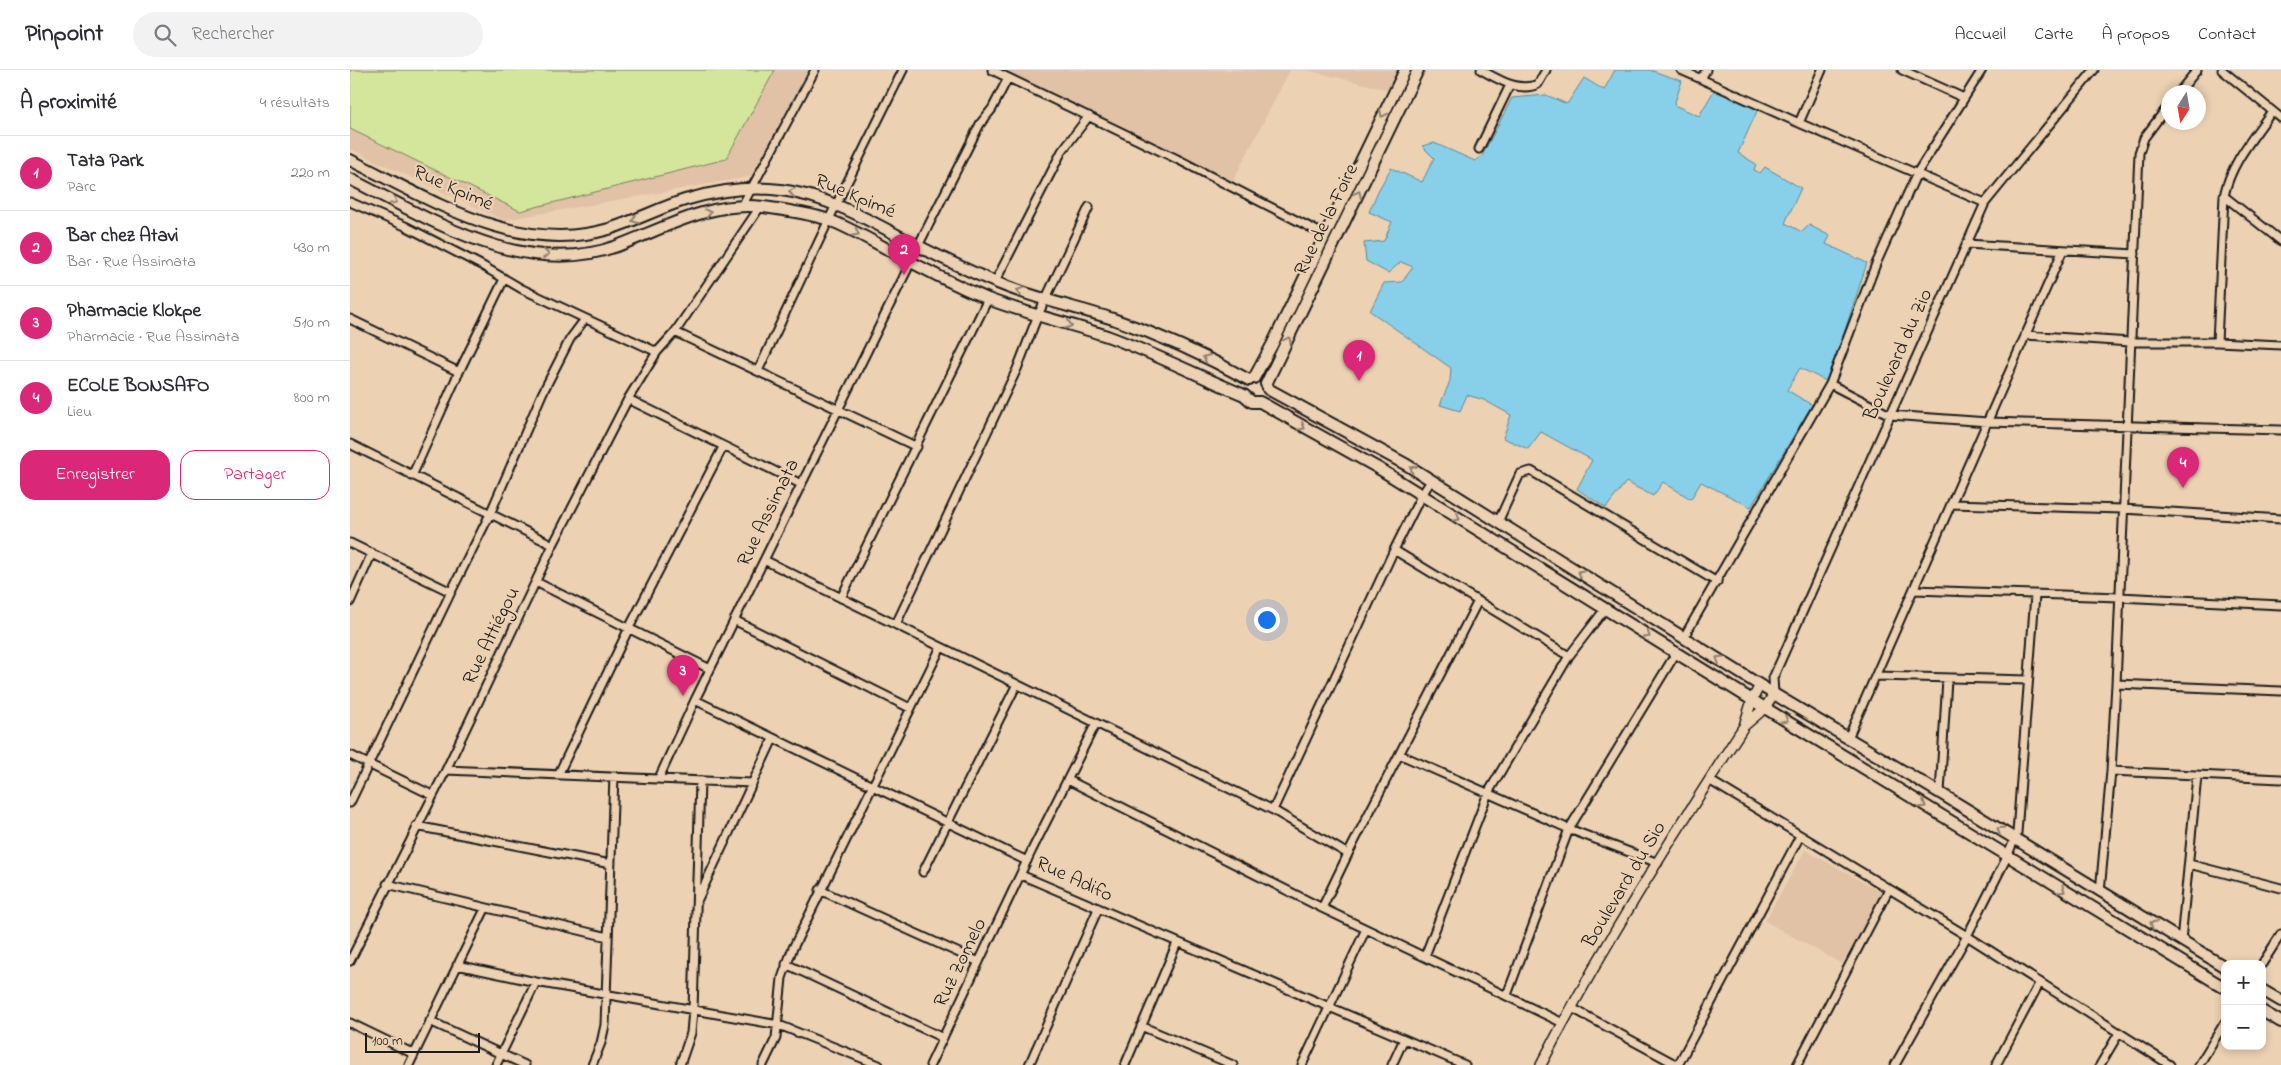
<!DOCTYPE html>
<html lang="fr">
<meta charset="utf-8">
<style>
body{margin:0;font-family:"Indie Flower",sans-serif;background:#f2f2f3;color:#2b2b33}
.controls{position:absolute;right:15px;bottom:15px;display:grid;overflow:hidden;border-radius:10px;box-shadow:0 2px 8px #0003}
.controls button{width:45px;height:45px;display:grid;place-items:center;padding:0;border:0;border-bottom:1px solid #e1e1e2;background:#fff;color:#2b2b33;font:25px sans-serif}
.compass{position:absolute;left:1811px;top:15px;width:45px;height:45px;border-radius:50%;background:#fff;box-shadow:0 2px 8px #0003;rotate:191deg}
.scale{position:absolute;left:15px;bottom:12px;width:115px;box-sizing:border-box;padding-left:5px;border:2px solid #1c1c1c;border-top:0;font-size:14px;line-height:18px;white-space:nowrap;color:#1c1c1c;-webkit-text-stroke:4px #ecd1b3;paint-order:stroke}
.you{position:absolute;left:916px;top:549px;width:18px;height:18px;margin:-12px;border:4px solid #fff;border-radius:50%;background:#1a73e8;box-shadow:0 0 0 8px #1a73e833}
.badge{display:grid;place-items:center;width:32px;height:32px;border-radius:50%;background:#db2777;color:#fff;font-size:16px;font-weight:700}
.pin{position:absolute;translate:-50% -41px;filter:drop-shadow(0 1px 2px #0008)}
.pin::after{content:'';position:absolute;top:26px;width:18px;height:15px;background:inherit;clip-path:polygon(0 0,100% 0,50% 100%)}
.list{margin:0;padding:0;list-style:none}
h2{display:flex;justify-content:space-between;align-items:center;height:65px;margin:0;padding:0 20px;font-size:21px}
h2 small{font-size:16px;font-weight:400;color:#7c7c81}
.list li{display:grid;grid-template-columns:32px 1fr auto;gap:15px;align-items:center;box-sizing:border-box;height:75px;padding:0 20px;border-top:1px solid #e1e1e2}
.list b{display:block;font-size:19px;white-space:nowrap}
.list p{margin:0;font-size:16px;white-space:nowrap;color:#7c7c81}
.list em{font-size:16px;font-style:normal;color:#7c7c81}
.actions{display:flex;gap:10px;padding:15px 20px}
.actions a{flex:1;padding:11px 0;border:1px solid #db2777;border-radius:15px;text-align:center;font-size:18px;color:#db2777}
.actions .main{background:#db2777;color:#fff}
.icon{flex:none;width:28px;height:28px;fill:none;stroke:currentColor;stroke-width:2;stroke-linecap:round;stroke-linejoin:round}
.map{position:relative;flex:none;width:1931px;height:995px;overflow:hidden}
header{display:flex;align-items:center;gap:30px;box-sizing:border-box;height:70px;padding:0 25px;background:#fff;border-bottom:1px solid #e1e1e2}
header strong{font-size:24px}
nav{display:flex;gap:28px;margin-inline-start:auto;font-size:18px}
.search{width:350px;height:45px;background:#f2f2f3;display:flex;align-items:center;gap:12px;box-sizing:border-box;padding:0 18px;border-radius:28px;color:#7c7c81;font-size:19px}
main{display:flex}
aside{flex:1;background:#fff}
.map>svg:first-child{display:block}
.built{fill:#e1c2a6}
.green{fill:#d4e69b;stroke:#78815c}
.water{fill:#88cfe9;stroke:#5d8797}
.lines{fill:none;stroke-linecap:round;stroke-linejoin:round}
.minor-casing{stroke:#1c1c1c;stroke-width:11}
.tertiary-casing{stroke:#1c1c1c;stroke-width:12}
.secondary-casing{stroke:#1c1c1c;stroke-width:14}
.minor{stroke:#ecd1b3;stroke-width:7}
.tertiary{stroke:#ecd1b3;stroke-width:9}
.secondary{stroke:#ecd1b3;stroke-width:10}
.oneway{stroke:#8e806f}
.labels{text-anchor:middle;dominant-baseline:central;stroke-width:4.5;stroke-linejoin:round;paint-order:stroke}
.street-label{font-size:20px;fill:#1c1c1c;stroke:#ecd1b3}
</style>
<header>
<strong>Pinpoint</strong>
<div class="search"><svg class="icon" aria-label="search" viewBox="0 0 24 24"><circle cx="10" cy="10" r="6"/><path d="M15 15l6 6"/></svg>Rechercher</div>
<nav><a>Accueil</a><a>Carte</a><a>À propos</a><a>Contact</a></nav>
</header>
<main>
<aside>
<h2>À proximité<small>4 résultats</small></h2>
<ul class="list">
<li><span class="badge">1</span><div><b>Tata Park</b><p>Parc</p></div><em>220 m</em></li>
<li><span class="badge">2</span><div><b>Bar chez Atavi</b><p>Bar · Rue Assimata</p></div><em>430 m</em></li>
<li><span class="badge">3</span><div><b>Pharmacie Klokpe</b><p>Pharmacie · Rue Assimata</p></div><em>510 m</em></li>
<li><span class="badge">4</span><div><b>ECOLE BONSAFO</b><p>Lieu</p></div><em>800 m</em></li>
</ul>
<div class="actions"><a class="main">Enregistrer</a><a>Partager</a></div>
</aside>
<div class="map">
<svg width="1931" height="995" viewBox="0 0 1931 995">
<rect width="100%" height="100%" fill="#ecd1b3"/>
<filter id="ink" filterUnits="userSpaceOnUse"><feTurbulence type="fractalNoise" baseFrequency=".02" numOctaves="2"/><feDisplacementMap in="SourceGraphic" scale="10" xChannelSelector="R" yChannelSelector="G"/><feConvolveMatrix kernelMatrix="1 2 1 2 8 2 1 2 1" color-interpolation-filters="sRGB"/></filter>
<g filter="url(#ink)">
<path class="built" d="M0,0H458L404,106L154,150L0,79Z
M652,0H940L883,111Z
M957,0H1048L1039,20Z
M1455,780L1533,823L1492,894L1415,851Z"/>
<path class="green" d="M0,0H425L376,89L170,141L0,59Z"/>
<path class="water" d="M1265,0H1300L1332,11L1324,35L1349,46L1365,19L1408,39L1388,83L1406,94L1404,100L1410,103L1415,97L1451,118L1435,153L1452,162L1459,155L1480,166L1476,174L1517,193L1478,312L1450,298L1437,320L1462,335L1401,437L1351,412L1341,429L1313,412L1303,426L1276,412L1256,438L1227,419L1242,390L1191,362L1178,379L1153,368L1161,345L1134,330L1117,325L1110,341L1090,335L1100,311L1101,298L1020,241L1034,213L1052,212L1063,197L1051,192L1038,203L1016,191L1014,173L1034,171L1042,152L1019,142L1028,121L1041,98L1072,112L1084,88L1072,76L1084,73L1125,91L1132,86L1162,28L1196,25L1217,34L1234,8L1254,20Z"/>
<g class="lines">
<defs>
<path id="minor" d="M642,0L827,89L975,165
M1131,0C1148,9 1169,23 1188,14L1196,0
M1331,0L1449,53L1635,133
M1552,0L1614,28
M1872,0L1931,48
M1351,9L1356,0
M1829,22L1847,0
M1449,53L1472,0
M1129,79L1160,15
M1874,126L1931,171
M0,132L55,156L131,195L172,219L307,282
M392,136L465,0
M1616,174L1785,184
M568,176L630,54L642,39L658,8
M645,212L712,81L739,46
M0,249L109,302
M325,262L567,377
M1675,265L1780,272H1867L1931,275
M1867,272L1874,126C1881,93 1903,68 1922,41
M408,301L483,141L553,0
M1480,314L1540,345L1638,352L1931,360
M278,329L451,414
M0,374L203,475
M62,406L109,302L154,209
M1601,434L1773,439L1931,449
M1148,452L1170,404L1181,401L1367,512
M0,473L101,522
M1044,480L1219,586
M414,490L923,740L998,784
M186,512L360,599
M1564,520L1769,527L1931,535
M491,528L638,229
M0,532L22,483
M384,550L560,638
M546,554L667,299L688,245L739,137
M1334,567L1480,314L1526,194L1567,103L1632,0
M1527,606L1678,610
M1766,614L1931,621
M1424,624L1423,608L1635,133L1744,0
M345,630L677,791
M1498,668L1713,180
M0,685L82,725
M1051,685L1219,759L1308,793
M96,700L402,713
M1761,701L1931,709
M209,703L279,558L373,377
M309,708L345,630L561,192
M718,710L972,838L1213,953
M1359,710L1617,866L1820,995
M1590,723L1597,609
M0,733L101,522L140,444L192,324L220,269L235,249
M923,740L1044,480L1071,426L1081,411
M66,756L261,794
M1839,794L1931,818
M573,802L667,614
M671,805L1115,995
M37,814L258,867
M470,820L629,892
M1750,822L1761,701L1766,614L1789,83L1794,68L1818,36
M348,829L423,669
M972,838L998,784L1128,531
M1831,871L1847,706
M1075,886L1138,723L1219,586L1255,539
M0,891L96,700L203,475L278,329L307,282L325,262L410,137
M436,894L593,968
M1912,894L1931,864
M107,895L186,912L429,955L529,995
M1157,925L1219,759L1326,583
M1222,938L1327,995
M80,951L175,995
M0,953L64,984
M791,956L883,995
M59,995L135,839
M146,995L186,912
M242,995L251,973L255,955L264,706
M330,995L341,963L343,940L350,711
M413,995L426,968L432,908L442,880L591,577
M580,995L682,780L746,653
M679,995L748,839
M775,995L827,873
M952,995L1016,859
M1042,995L1054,969
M1328,995L1450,766
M1447,995L1539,819
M1545,995L1617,866L1657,787L1667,763L1685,525
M1646,995L1690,912
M1750,995L1769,963
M1849,995L1875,952"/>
<path id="tertiary" d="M1394,656L1415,638L1424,624
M1191,995C1251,878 1323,766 1394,656L1402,630L1410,615"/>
<path id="secondary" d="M0,90C80,129 166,186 259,159C285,151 309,138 335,130C365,121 400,116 431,120C479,126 522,152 564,174C590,187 616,200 643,211C681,228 723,236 763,249C810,265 856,286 899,310
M0,109C80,149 174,210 267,176C313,159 362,130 413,137C435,140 458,143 479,150C500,158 520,170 539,180C571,198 605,215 638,229C677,244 718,253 757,266C804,283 848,306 894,325L902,332H910L1028,398L1415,638L1875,918
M904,308L922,275L1055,0
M916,314L1068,0
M918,319L1057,395L1424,624L1590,723L1875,897
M1912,920L1931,931
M1912,941L1931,952"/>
</defs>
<use href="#minor" class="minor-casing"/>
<use href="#tertiary" class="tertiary-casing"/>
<use href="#secondary" class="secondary-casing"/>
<use href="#minor" class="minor"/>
<use href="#tertiary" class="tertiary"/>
<use href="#secondary" class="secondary"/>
</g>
<defs><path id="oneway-chevron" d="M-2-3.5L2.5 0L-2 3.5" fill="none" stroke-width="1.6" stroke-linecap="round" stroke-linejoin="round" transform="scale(1.25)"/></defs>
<g class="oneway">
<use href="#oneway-chevron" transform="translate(1033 44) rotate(116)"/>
<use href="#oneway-chevron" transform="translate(442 122) rotate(-170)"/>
<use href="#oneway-chevron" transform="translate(1008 124) rotate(-64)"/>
<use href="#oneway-chevron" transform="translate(44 131) rotate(26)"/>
<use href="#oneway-chevron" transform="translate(358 143) rotate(-13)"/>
<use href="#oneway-chevron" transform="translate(285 150) rotate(160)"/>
<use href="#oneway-chevron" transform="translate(506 163) rotate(27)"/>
<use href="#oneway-chevron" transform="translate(196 184) rotate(4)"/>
<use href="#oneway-chevron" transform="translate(670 221) rotate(-161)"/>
<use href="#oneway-chevron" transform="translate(719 255) rotate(17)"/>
<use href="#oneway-chevron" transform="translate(938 270) rotate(-64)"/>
<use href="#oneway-chevron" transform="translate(856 288) rotate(-155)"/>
<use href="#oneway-chevron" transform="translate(952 357) rotate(29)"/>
<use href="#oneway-chevron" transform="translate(1063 399) rotate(-146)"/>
<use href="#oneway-chevron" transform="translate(1107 448) rotate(31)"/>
<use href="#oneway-chevron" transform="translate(1231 503) rotate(-148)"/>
<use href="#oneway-chevron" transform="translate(1297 565) rotate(32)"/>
<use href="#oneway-chevron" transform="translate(1369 589) rotate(-148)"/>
<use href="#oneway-chevron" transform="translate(1435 650) rotate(31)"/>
<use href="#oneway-chevron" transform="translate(1573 735) rotate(31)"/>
<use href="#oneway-chevron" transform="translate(1650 760) rotate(-148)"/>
<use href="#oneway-chevron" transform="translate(1712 820) rotate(32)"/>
<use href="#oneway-chevron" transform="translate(1803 854) rotate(-148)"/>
</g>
</g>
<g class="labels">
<g class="street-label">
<text transform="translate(103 119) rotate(24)">Rue Kpimé</text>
<text transform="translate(505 127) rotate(23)">Rue Kpimé</text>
<text transform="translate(977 150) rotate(-64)">Rue de la Foire</text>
<text transform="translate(1549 285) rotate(-66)">Boulevard du Zio</text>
<text transform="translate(419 443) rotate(-64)">Rue Assimata</text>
<text transform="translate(142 566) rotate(-64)">Rue Attiégou</text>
<text transform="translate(724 810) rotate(25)">Rue Adifo</text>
<text transform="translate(1275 815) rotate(-59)">Boulevard du Sio</text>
<text transform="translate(611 893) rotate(-64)">Ruz Zomelo</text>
</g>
</g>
</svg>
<div class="controls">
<button>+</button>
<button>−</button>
</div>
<svg class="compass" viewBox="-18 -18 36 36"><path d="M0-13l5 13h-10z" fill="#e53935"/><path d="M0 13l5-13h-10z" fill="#7c7c81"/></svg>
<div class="scale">100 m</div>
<div class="you"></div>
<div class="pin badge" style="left:1009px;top:311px">1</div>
<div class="pin badge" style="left:554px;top:205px">2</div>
<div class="pin badge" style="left:333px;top:626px">3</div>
<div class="pin badge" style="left:1833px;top:418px">4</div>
</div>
</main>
